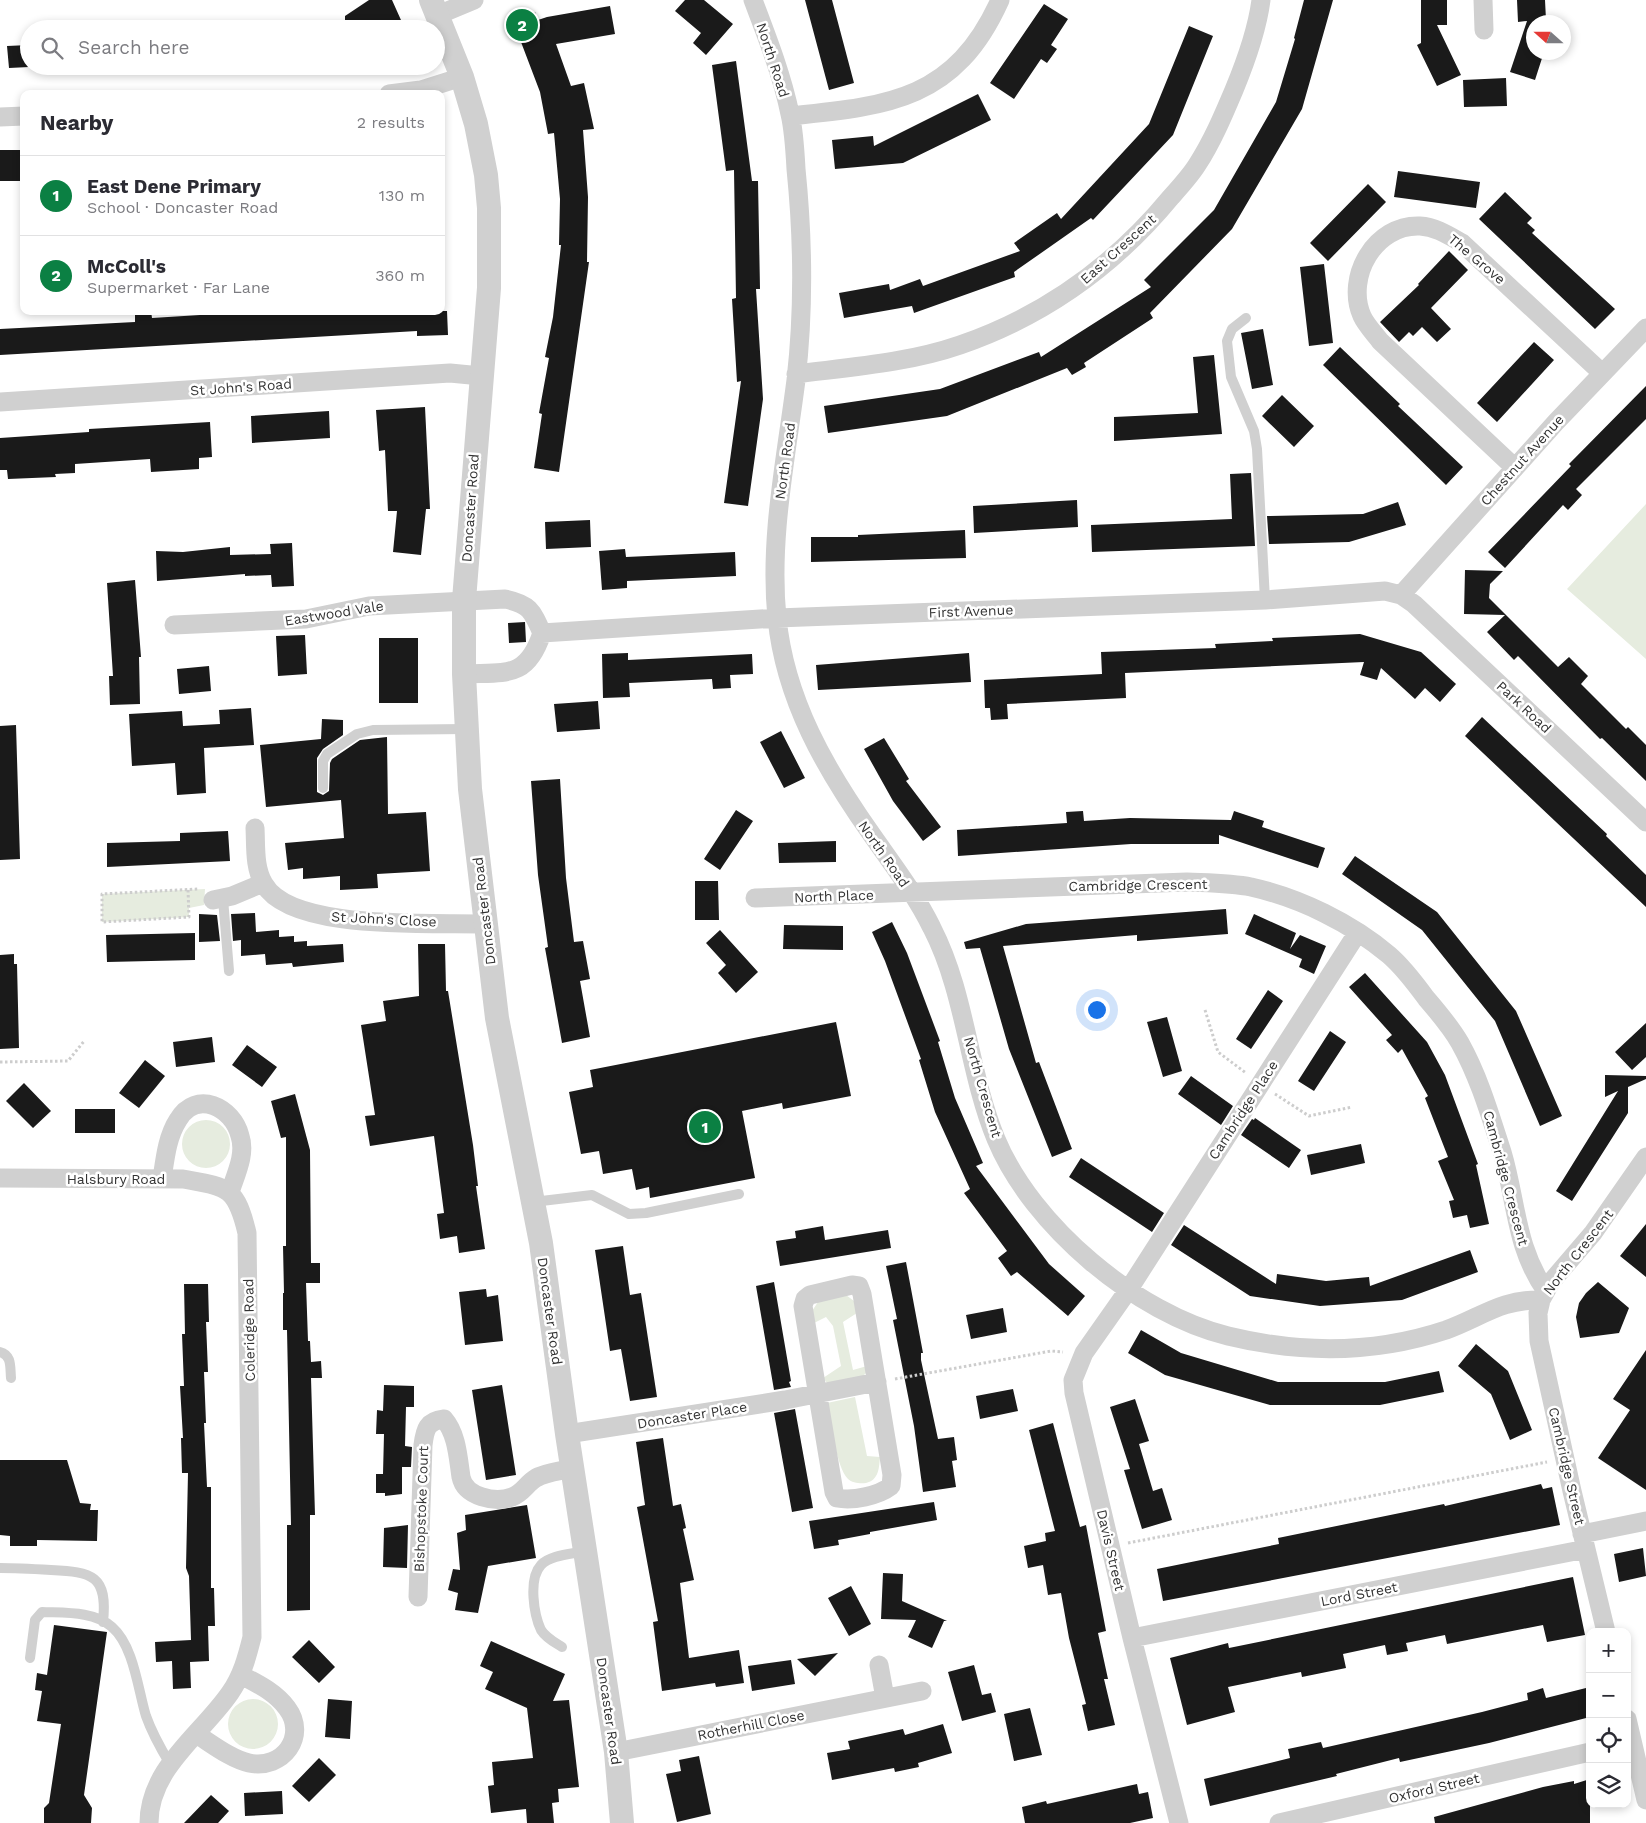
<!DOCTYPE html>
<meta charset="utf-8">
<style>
body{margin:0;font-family:"Work Sans",sans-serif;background:#f2f2f3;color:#2b2b33}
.controls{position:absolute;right:15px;bottom:15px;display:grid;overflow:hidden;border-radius:10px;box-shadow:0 2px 8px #0003}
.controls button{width:45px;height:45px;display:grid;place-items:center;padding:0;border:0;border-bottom:1px solid #e1e1e2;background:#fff;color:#2b2b33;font:25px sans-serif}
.compass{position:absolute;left:1526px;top:15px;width:45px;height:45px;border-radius:50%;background:#fff;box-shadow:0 2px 8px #0003;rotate:291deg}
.you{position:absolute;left:1096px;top:1009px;width:18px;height:18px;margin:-12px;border:4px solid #fff;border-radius:50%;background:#1a73e8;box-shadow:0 0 0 8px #1a73e833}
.badge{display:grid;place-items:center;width:32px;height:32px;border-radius:50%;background:#0b8043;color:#fff;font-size:16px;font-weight:700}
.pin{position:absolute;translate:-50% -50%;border:2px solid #fff;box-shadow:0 1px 5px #0006}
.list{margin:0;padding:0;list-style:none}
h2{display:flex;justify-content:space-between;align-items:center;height:65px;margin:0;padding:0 20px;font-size:21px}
h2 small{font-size:16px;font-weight:400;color:#7c7c81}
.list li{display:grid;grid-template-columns:32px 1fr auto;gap:15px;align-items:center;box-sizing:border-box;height:80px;padding:0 20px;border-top:1px solid #e1e1e2}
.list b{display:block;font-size:19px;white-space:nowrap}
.list p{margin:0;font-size:16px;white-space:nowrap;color:#7c7c81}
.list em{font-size:16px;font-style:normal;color:#7c7c81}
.icon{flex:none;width:28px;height:28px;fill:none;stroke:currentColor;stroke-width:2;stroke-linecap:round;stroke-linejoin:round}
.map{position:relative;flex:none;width:1646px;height:1823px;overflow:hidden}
.search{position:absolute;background:#fff;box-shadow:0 2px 8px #0003;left:20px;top:20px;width:425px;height:55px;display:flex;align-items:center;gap:12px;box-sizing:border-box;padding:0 18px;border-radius:28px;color:#7c7c81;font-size:19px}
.panel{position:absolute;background:#fff;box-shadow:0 2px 8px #0003;left:20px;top:90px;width:425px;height:225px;border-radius:10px}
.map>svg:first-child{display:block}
.green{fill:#e6ecdf}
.building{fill:#1a1a1a}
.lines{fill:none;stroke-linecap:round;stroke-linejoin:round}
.path{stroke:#cdcdcd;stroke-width:3;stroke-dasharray:2.5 2.5;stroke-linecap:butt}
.service{stroke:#d0d0d0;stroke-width:10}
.minor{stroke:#d0d0d0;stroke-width:19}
.tertiary{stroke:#d0d0d0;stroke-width:24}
.labels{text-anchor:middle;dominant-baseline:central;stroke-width:5;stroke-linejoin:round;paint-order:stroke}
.street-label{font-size:14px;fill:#333;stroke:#fff}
</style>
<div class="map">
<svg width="1646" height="1823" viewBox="0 0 1646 1823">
<rect width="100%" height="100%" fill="#fff"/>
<path class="green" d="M1646,504V659L1567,589Z
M205,889L204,905L189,908V917L102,922V894Z
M182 1144a24 24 0 1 1 48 0a24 24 0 1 1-48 0Z
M846,1295L854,1301L857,1313L843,1322L853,1370L867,1366V1372L862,1377L828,1384L823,1378L841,1366L833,1326L826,1317L814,1323L812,1311L820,1299Z
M855,1397L867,1456L880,1457C879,1468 879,1480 866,1483C861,1484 852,1483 848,1479C836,1467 831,1420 827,1403Z
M228 1724a25 25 0 1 1 50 0a25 25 0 1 1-50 0Z"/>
<path class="building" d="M369,0H392L405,29H345V16Z
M685,0H704L733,24L706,55L693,43L701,33L675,11Z
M805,0H832L854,83L829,90Z
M1304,0H1333L1302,109L1232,229L1150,313L1153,318L1084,363L1086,367L1072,375L1067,368L947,416L828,433L824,406L940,389L1039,352L1041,357L1151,287L1144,280L1214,210L1276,102L1295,39L1294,38Z
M1421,0H1447V25H1437L1461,75L1437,86L1417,45L1421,43Z
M1517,0H1545L1546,20L1534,21V52H1544L1535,80L1510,72L1527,21L1518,22Z
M1044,4L1068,19L1051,45L1057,49L1047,63L1041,59L1014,99L990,83Z
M610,6L615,34L556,44L571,86L584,83L594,129L583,130L588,197L587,262H589L559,472L534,468L542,414L539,413L549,358L545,357L553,317L561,245H559L560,199L554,133L548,134L540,92L513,21L535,12L538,20L547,17Z
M1189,26L1213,36L1173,135L1093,220L1091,218L1014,272L1015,277L914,313L912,306L844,318L839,293L889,284L890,290L920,279L923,286L1020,251L1014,243L1057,213L1061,219L1149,124Z
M29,45V67L9,68L7,46Z
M736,61L752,181H758L760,289H756L763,399L748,506L724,503L741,381L737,382L732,299L736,298L734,170L726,171L712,65Z
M1506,78L1507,106L1464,107L1463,80Z
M978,94L991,120L903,163L835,169L832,140L873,136L874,146Z
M0,150H24V181H0Z
M1398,171L1480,182L1476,208L1394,197Z
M1368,184L1386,202L1328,261L1310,243Z
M1505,192L1532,218L1527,223L1535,230L1532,233L1615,309L1595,329L1479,219Z
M1449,251L1468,270L1431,308L1451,329L1437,342L1422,327L1413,336L1409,332L1399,342L1380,322L1419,285L1418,284Z
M1324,264L1333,343L1309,346L1300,267Z
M135,311H151L152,318L216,314L215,311H447L448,335L417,336V331L0,355V329L135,322Z
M1263,329L1273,385L1252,389L1241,333Z
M1534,342L1554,360L1497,422L1477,403Z
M1340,347L1400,404L1398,406L1463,467L1446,485L1323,365Z
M1214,355L1222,434L1114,441V417L1198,413L1193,357Z
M1646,386V419L1576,489L1582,495L1568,510L1563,505L1505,568L1488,552L1571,466L1569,464Z
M1282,395L1314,426L1294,447L1262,416Z
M425,407L430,509H426L421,555L393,552L397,511H388L385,450L379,451L376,410Z
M329,411L330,438L252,443L251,416Z
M210,422L212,457L199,458V469L151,472L150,459L75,464V473L55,474L56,477L8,479L7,470H0V438L89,432V429Z
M1251,473L1255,546L1092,552L1091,525L1232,519L1230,474Z
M1077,500L1078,527L974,533L973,506Z
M1398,502L1406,525L1349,542L1269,544L1267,516L1363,514Z
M590,520L591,547L546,549L545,522Z
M965,530L966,558L811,562V537H858V535Z
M292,543L294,586L272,587L271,575L245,576V574L157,581L156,551L183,552L230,547V555L271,554L270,544Z
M625,549L626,557L735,552L736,576L627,581V588L602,590L599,551Z
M1465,570L1503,571L1490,584L1489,598L1558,667L1569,657L1588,676L1581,684L1626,729L1628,727L1646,745V781L1602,738L1600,739L1518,656L1514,660L1487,632L1505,615L1464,614Z
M135,580L141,657H139L140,704L110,705L109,676H113L107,583Z
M525,622L526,642L509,643L508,623Z
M1360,634L1421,652L1456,684L1440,702L1425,688L1415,699L1381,668L1377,680L1360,675L1364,662L1125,673L1126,698L1007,704L1008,719L991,720L990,708H985L984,680L1102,674L1101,652L1216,648L1215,644L1273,641L1272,638Z
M305,635L307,674L278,676L276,636Z
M379,638H418V703H379Z
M628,653V660L752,654L753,674L730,675L731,688L713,689L712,679L629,683L630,697L603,698L602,654Z
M969,653L971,682L818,690L816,665Z
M209,666L211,691L179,694L177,669Z
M598,701L600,729L557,732L554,704Z
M251,708L254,745L204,748L206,793L177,795L175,763L132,766L129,714L182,711L183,726L220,724L219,710Z
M1482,717L1607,834L1606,836L1646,875V907L1465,736Z
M322,719L343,720V735L323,749L317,758V792L323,795L329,791L330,763L332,759L360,740L387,737L388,814L426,812L430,871L377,874L378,888L340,890V876L303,879V868L288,870L285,843L344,838L341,800L266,807L260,745L321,739Z
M16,725L20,859L0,860V726Z
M781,731L805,778L784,788L760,742Z
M884,738L909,779L906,781L941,827L923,841L893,801L864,749Z
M560,779L566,878L574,942L583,941L590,979L580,981L590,1037L562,1043L545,948L548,947L538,875L531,781Z
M736,810L753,821L720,870L704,859Z
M1083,811L1084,821L1130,818L1231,820L1234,811L1264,821L1262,827L1325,848L1318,868L1219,835V844H1131L958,856L957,830L1067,823L1066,812Z
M228,831L230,861L107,867V843L180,841V833Z
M836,841V862L779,863L778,843Z
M1355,856L1437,912L1516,1011L1562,1116L1540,1126L1495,1021L1422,930L1342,874Z
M695,881H718L719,920H695Z
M1226,909L1228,934L1137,941V935L1003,946L1036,1063L1039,1062L1072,1149L1052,1157L1009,1049L980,948L966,949L964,942L1026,924Z
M255,913L256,932L279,930V937L294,936V942L307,941V946L343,944L344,962L293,967L292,963L266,965L265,954L241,956V940L233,941L231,914Z
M199,914L217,915L220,941L199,942Z
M1254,914L1296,933L1290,949L1300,935L1326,946L1314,974L1299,967L1302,959L1245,934Z
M892,922L907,953L940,1041L938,1042L955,1098L983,1163L976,1166L1049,1264L1085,1296L1068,1316L1017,1272L1011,1276L998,1258L1007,1251L964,1193L970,1189L935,1112L919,1060L921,1059L885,961L872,932Z
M784,925L843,926V950L783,949Z
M720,930L758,972L736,993L718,973L726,965L706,943Z
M195,933V960L107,962L106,935Z
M418,944H445L446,991H448L473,1145L478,1186H476L485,1249L459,1253L457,1236L440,1239L437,1214L444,1213L434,1136L370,1146L365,1116L375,1115L361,1025L386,1021L383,1001L419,996Z
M14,954V964H17L19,1048L0,1049V955Z
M1365,973L1427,1042L1445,1075L1478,1164L1476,1165L1489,1224L1470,1228L1467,1215L1453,1218L1449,1201L1454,1200L1438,1161L1448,1157L1425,1098L1428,1096L1402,1049L1398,1053L1386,1040L1392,1035L1349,987Z
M1268,990L1283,1001L1251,1049L1236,1039Z
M1167,1017L1182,1071L1163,1077L1147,1022Z
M836,1022L851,1096L783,1109L782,1103L742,1111L755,1178L650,1198L649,1187L636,1190L632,1169L603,1174L599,1151L581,1154L569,1092L593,1087L590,1070Z
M1646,1023V1057L1632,1070L1615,1052Z
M1330,1031L1346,1042L1314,1091L1298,1081Z
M212,1037L215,1062L176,1067L173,1042Z
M247,1045L277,1067L262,1087L232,1065Z
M145,1060L165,1076L139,1108L119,1093Z
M1605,1075L1646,1076V1079L1628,1087V1113L1572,1201L1556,1191L1618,1091L1605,1097Z
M1191,1076L1233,1106L1221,1125L1178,1094Z
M24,1083L51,1111L33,1128L6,1101Z
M295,1094L310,1150L311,1263H320V1283H306L308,1341H310L311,1362L321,1361L322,1378H311L315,1515H310V1610L287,1611V1525H291L287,1330H283V1293H284L283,1246H286V1137L281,1138L271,1101Z
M75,1109H115V1133H75Z
M1255,1118L1301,1150L1289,1168L1241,1135L1252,1119L1254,1120Z
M1361,1144L1365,1163L1311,1175L1307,1155Z
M1081,1158L1164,1213L1152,1232L1069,1177Z
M1646,1224V1277L1620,1256Z
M1184,1225L1276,1284L1277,1274L1326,1281L1369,1277L1370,1286L1470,1250L1478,1272L1402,1300L1320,1306L1250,1296L1171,1245Z
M823,1226L825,1240L888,1230L891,1248L780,1266L776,1241L796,1238L795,1231Z
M623,1246L630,1295L641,1293L657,1397L630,1401L621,1349L610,1351L595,1250Z
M906,1262L923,1353H921V1360L938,1439L954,1437L957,1460L952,1461L956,1487L923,1492L914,1426L893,1320L897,1319L886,1266Z
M774,1282L791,1381L789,1382L791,1387L774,1390L756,1286Z
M1598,1282L1629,1308L1619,1333L1580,1338L1576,1317L1579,1303L1586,1293Z
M184,1284H208L209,1322H206L208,1372H204L206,1423H204L207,1487H211V1588H214L215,1626H208L209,1661L190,1662L191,1688L173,1689L172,1661L156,1662L155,1642L191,1640L189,1576L186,1568L188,1473H182L181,1438H183L180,1386H184L182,1334H185Z
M486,1289L487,1297L498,1295L503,1341L465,1345L459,1292Z
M1003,1308L1007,1332L971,1339L966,1315Z
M1141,1330L1181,1353L1278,1382H1385L1439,1371L1444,1392L1380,1405H1270L1165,1375L1128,1353Z
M1476,1344L1508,1371L1532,1430L1510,1440L1491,1394L1458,1366Z
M1646,1350V1490L1598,1458L1630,1410L1613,1399Z
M384,1385L414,1386V1407H406L405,1446L412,1447L411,1467H402V1494L385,1496V1493H376V1474H383L384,1434H376L377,1410L383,1411Z
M502,1385L516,1475L486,1480L472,1390Z
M1013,1389L1018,1411L980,1419L976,1396Z
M1135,1399L1149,1441L1139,1444L1153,1491L1162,1488L1172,1520L1142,1529L1124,1470L1130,1469L1110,1407Z
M795,1409L813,1508L792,1512L774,1413Z
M1053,1423L1080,1527L1086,1525L1106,1631L1098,1633L1108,1679H1104L1115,1725L1088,1731L1082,1705L1086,1704L1069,1638L1061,1593L1048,1595L1043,1565L1028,1568L1024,1546L1046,1541L1045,1533L1055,1531L1029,1430Z
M663,1438L673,1506L681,1504L686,1528L683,1529L694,1580L680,1583L689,1658L739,1650L744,1683L716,1687L715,1683L662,1691L653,1622L658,1621L637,1507L645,1505L636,1442Z
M0,1460H67L80,1503L91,1504L90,1510H98L97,1541L37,1540V1546H10V1536L0,1535Z
M1541,1484L1543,1489L1552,1487L1560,1525L1163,1601L1157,1569L1279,1544L1278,1538L1444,1504L1445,1506Z
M934,1502L937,1520L870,1532V1534L838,1540L839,1545L814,1549L809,1521Z
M527,1505L536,1558L488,1566L478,1613L455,1610L458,1593L448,1590L453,1569L460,1570L457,1533L466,1530L465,1515Z
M408,1525L407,1568L383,1567L384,1528Z
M1643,1548L1646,1576L1619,1582L1614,1554Z
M883,1573L903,1574L902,1601L947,1621H944L932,1648L908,1637L916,1620L881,1619Z
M1573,1577L1585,1635L1547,1642L1543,1625L1447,1644L1445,1635L1406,1643L1408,1651L1387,1655L1385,1645L1343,1654L1346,1668L1302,1677L1301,1672L1228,1687L1235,1712L1187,1725L1170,1658L1228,1643L1229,1648Z
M851,1586L871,1624L849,1636L828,1598Z
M54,1625L107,1632L84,1795L92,1808L91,1823H44V1808L49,1803L61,1724L37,1721L42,1691L35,1690L37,1673L47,1675Z
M309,1640L335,1667L319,1683L292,1657Z
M491,1641L565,1674L553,1701L569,1700L579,1787L558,1789L559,1802L552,1803L554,1823H527L526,1809L491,1813L488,1786L494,1785L492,1762L533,1758L527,1708L485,1689L493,1672L480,1666Z
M838,1653L815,1676L797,1659Z
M791,1660L795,1684L752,1691L748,1666Z
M974,1665L982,1695L991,1693L996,1712L962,1721L948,1672Z
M1590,1687V1717L1489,1743L1400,1762L1399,1758L1336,1774L1337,1776L1210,1806L1204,1779L1290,1758L1288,1749L1321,1742L1323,1748L1482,1712L1528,1700L1527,1693L1543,1688L1546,1698Z
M328,1699L352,1701L350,1739L325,1737Z
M1030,1708L1042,1755L1014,1761L1004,1714Z
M943,1724L952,1753L918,1763L919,1767L895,1772L894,1768L832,1780L827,1753L850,1749L848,1741L903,1729L905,1735Z
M699,1756L711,1814L677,1822L666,1774L681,1771L679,1760Z
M319,1758L336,1775L309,1802L292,1786Z
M1590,1779V1823H1435L1434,1817L1543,1787L1574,1781V1784Z
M1137,1784L1139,1794L1148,1792L1153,1818L1130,1823H1025L1022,1807L1046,1801L1047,1804Z
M282,1791L283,1814L245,1816L244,1793Z
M211,1795L229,1811L218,1823H184Z"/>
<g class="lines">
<path class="path" d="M188,890L189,917L102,922V894L198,889
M1205,1010L1218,1052L1246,1073
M0,1062L68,1061L85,1040
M1275,1094L1309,1116L1352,1107
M895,1379L1051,1351L1063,1352
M1128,1543L1547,1462"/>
<path class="service" d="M1246,318L1232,329L1227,341L1231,377L1254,431L1257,449L1265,600
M323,788V761L327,754L357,734L373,730L466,729
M223,899L229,971
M533,1202L592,1195L629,1214L646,1213L739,1194
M0,1352C12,1355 10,1367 11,1378
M0,1568C17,1568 34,1569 51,1570C92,1572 108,1575 103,1622
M562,1647C554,1642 546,1638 541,1630C534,1615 528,1579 541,1565C550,1555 572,1554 585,1551
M30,1658L35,1620L42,1612C65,1613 94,1611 112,1627C134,1646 138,1690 146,1716C152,1733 161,1749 170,1764"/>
<path class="minor" d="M753,0C767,37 782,75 790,114C794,131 795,150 796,169C803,238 804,310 796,380C786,459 769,539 777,618C785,700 826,770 872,835C893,865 916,895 932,928C966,994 968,1071 996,1139C1032,1226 1137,1314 1228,1336C1302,1354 1374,1354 1446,1330C1482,1317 1501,1299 1541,1300
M1483,0L1484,30
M438,15L474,0
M389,94L421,90L462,77
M791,116C889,106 955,100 1000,0
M0,117L24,116
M796,374C851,367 908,363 960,345C1044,316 1115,265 1171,197C1180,187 1190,176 1197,165C1212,142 1223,116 1234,90C1246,61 1257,31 1261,0
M0,402L450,373L481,376
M1515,468L1380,341C1375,334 1366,325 1362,316C1345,277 1375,224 1420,226C1436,227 1448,235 1462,243L1602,373
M1401,595L1556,422L1646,328
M174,625L306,619L369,606L505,599C529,604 532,610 542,633C527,679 506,672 464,674
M542,633L777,618L1265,600L1385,591L1401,595L1414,604L1646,822
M255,828C256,846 254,868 264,884C291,932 434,922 485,924
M755,898L1187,882C1209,883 1231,883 1251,887C1300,898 1351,923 1389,955C1403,967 1415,983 1426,998C1438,1012 1451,1027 1460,1043C1479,1077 1490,1115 1502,1152C1517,1202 1515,1247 1546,1291
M213,900L232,896L263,883
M0,1178L183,1179C227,1187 236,1186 247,1233L252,1637C247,1657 242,1676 230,1693C201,1735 149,1768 149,1823
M162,1179C165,1159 167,1137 178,1120C196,1089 233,1107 240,1136C246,1154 236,1174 230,1192
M852,1285L859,1286L862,1294L892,1475L891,1486C878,1496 853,1501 837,1498L834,1492L803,1306L805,1299L810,1295Z
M567,1434L785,1400L877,1382
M1582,1534L1646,1521
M418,1597L423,1445C425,1429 427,1421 444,1419C457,1434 458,1457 461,1477C465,1497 495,1503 512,1497C523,1493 527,1483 536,1478C546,1472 562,1471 573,1468
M1606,1632L1572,1491L1539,1341L1538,1313L1541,1300L1551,1282L1593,1233L1646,1157
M1132,1638L1586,1549
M879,1665L885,1698
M1627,1719L1646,1800
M196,1734C212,1744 231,1759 249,1763C283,1770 308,1736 287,1708C275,1692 258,1684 241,1675
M616,1752L922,1691
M1179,1823L1132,1638L1074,1393L1073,1380L1084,1353L1129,1289L1358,932
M1279,1823L1590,1752"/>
<path class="tertiary" d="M431,0L462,77L476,124L486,175L489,208V288L464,600V674L470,789L497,1018L541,1243L567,1434L616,1752L622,1823"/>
</g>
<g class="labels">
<g class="street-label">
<text transform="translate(773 60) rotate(72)">North Road</text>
<text transform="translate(1118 249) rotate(-42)">East Crescent</text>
<text transform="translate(1477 259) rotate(40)">The Grove</text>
<text transform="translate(241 387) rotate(-4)">St John's Road</text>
<text transform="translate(1522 460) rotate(-48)">Chestnut Avenue</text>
<text transform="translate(785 461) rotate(-82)">North Road</text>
<text transform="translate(470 508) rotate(-86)">Doncaster Road</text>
<text transform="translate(971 611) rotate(-2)">First Avenue</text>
<text transform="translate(334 613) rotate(-9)">Eastwood Vale</text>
<text transform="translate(1524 707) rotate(43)">Park Road</text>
<text transform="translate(884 854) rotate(55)">North Road</text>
<text transform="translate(1138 885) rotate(-1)">Cambridge Crescent</text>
<text transform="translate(834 896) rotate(-2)">North Place</text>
<text transform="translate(484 911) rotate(-97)">Doncaster Road</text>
<text transform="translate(384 919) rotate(3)">St John's Close</text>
<text transform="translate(983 1087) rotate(74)">North Crescent</text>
<text transform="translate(1243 1110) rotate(-57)">Cambridge Place</text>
<text transform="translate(1506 1178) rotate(75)">Cambridge Crescent</text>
<text x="116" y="1179">Halsbury Road</text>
<text transform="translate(1578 1252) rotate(-52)">North Crescent</text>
<text transform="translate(550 1311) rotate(82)">Doncaster Road</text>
<text transform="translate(249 1330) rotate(-91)">Coleridge Road</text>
<text transform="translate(692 1415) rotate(-9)">Doncaster Place</text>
<text transform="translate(1567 1466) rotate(77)">Cambridge Street</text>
<text transform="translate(421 1509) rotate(-88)">Bishopstoke Court</text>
<text transform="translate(1111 1550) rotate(77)">Davis Street</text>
<text transform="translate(1359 1594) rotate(-11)">Lord Street</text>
<text transform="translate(609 1711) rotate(82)">Doncaster Road</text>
<text transform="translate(751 1725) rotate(-11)">Rotherhill Close</text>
<text transform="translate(1434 1788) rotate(-13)">Oxford Street</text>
</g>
</g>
</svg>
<div class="controls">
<button>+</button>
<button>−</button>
<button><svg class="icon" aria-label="locate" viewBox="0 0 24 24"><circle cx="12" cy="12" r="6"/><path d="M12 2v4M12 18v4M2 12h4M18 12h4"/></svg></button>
<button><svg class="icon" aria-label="layers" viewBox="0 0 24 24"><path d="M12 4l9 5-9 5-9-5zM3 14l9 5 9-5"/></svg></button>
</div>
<svg class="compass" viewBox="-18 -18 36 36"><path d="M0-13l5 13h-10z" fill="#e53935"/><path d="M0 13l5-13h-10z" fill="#7c7c81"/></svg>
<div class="you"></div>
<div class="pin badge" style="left:705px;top:1127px">1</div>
<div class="pin badge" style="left:522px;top:25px">2</div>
<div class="search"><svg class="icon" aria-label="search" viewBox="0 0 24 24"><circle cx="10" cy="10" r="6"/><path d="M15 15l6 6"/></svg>Search here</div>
<section class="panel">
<h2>Nearby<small>2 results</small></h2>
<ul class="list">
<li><span class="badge">1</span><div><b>East Dene Primary</b><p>School · Doncaster Road</p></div><em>130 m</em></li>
<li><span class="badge">2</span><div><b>McColl's</b><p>Supermarket · Far Lane</p></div><em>360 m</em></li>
</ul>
</section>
</div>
